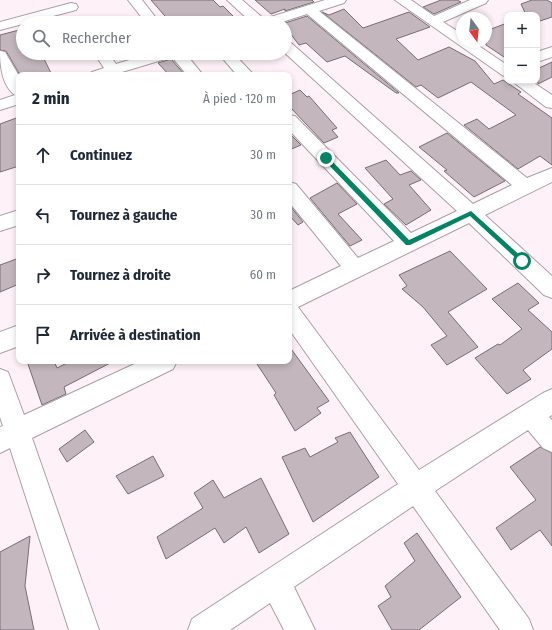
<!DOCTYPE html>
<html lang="fr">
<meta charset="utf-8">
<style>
body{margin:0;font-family:"Fira Sans Condensed",sans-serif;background:#f2f2f3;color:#1f2937}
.controls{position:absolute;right:12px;top:12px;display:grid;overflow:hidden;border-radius:8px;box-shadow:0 2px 6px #0003}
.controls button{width:36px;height:36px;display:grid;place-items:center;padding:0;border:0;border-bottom:1px solid #e0e1e3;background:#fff;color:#1f2937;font:20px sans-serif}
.compass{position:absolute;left:456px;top:12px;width:36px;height:36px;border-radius:50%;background:#fff;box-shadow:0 2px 6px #0003;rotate:165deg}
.stop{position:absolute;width:12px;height:12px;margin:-9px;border:3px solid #058465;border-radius:50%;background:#fff}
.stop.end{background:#058465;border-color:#fff;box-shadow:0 1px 4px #0008}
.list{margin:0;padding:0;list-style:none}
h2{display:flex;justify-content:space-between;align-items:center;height:52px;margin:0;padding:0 16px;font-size:17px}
h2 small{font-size:13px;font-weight:400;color:#747a83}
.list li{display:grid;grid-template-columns:26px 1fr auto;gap:12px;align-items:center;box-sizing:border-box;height:60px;padding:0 16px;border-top:1px solid #e0e1e3}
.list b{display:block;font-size:15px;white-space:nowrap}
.list em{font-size:13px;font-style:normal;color:#747a83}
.icon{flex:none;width:22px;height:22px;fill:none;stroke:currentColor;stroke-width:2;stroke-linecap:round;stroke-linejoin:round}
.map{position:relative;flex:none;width:552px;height:630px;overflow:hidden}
.search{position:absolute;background:#fff;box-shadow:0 2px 6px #0003;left:16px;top:16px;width:276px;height:44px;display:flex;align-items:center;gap:10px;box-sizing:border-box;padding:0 14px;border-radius:22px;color:#747a83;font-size:15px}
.panel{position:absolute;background:#fff;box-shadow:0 2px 6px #0003;left:16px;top:72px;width:276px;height:292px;border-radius:8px}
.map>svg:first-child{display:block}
.building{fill:#c3b6bd;stroke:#796d74}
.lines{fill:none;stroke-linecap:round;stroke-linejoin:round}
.minor-casing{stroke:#ab9ea5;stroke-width:2}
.minor{fill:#fff;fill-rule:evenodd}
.route{fill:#058465}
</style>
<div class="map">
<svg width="552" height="630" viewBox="0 0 552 630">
<rect width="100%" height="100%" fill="#fef2f8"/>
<path class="building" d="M151,0H213L220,7L223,6L240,23H171Z
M255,0H312L314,2L285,11V9L271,14Z
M441,0H457L461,2L434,14L423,7Z
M532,0H547L552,3V17L537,22V15H526L521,4Z
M344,9L363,28L409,12L430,27L396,39L418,60L449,47L475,61L494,84L503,80L521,92L518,94L552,118V165L540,156L518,169L464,125L477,119L489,129L516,115L471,82L438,98L421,85L416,87L322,12L329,15Z
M307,16L399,93H396L345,56L327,62L306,43L299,45L290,33L285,34V23Z
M507,23V59L486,45V31Z
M23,29V53H41L52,75H20L6,51L0,50V35Z
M171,59L185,75H169L158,63Z
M552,62V77L538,84L537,69Z
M300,90L307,97L309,96L337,128L332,130L338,137L324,143L289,106V95Z
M19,117V166L0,172V124Z
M447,133L505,181L474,197L444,171L447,170L419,147Z
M289,134H290L301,145L289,150Z
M386,160L400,175L411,171L421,180L409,185L431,210L406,225L384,204L393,199L365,168Z
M337,183L357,204L338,214L362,240L350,246L310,198Z
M289,207H291L303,222L298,225L289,215Z
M450,251L487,289L448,312L478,347L447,365L431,345L447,336L423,307L402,289L407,286L399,275Z
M19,258V284L0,292V265Z
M518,283L539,303L528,310L552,332V349L523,370L531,379L507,394L475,358L498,344L500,345L522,329L492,299Z
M289,346L329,401L317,408L321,413L295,431L274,395L276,393L255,361H289Z
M27,361H54L57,368L71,361H114L64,387L66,394L42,405Z
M85,430L94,442L67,462L59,449Z
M350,432L379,477L313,522L282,457L305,448L310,457L338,442L335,438Z
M540,447L552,453V546L540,530L511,550L496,528L536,500L510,467Z
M153,456L164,476L128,494L116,476Z
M261,478L289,534L259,553L246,527L224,543L215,528L166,559L157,537L203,508L194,493L213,480L224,498Z
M417,533L461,597L419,630H392L378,606L391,597L385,586L415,561L404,543Z
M30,536L25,586L34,630H0V552Z"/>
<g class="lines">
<defs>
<path id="minor" d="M128,0H142L160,23H146Z
M227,0H242L264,19L325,0H346L344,3L319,11L527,178L552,168V182L485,215L552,276V298L544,295L469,223L298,307L419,470L543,393L552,389V415L549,417L552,420V452L543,448L528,430L435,491L529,619L533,630H500L413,506L294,587L315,630H284L270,603L230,630H188L192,619L398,484L289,329V291L341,266L289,202V182L296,184L358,258L394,241L289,130V115L295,116L411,233L457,211L285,53V41L290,42L473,204L512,185L307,14L279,23H252Z
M395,0H411L434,16L470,0H488L486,3L443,22L462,34V42H473L507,65V77L502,75Z
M71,3L76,4L78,7L76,10L0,30V22Z
M552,47V57L537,62V52Z
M0,51L5,52L19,76V104L0,110V100L15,95C2,86 0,65 0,51Z
M94,53H108L116,64L153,53H185L203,75H187L172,57L122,72L124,75H89L92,72L104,68Z
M218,53H233L254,75H237Z
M512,81H531L552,95V108L546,107Z
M19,210V225L0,231V216Z
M19,325V346L0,353V332Z
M141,361H177L173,369L32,438L99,630H69L10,448L0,453V427L3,426L0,417V369L8,372L24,415Z"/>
</defs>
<use href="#minor" class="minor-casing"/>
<use href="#minor" class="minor"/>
</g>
<path class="route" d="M324,157H328L409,240L471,211L524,259V262H520L470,216L410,245H406L324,160Z"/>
</svg>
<div class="controls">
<button>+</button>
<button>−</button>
</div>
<svg class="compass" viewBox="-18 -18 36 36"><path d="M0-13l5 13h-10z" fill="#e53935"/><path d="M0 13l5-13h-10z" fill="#747a83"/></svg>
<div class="stop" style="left:522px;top:261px"></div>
<div class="stop end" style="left:326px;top:158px"></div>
<div class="search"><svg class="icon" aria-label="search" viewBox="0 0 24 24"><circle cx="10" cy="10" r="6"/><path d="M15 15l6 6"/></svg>Rechercher</div>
<section class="panel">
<h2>2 min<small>À pied · 120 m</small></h2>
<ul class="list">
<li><svg class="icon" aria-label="ahead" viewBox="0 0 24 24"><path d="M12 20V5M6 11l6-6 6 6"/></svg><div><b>Continuez</b></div><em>30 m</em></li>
<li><svg class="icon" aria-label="left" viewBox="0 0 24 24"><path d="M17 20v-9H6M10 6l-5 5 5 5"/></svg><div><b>Tournez à gauche</b></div><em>30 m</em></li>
<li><svg class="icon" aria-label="right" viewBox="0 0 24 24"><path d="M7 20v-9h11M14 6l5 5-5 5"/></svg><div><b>Tournez à droite</b></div><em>60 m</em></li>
<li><svg class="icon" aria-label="arrive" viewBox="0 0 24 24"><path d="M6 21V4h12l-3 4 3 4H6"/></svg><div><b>Arrivée à destination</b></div></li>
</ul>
</section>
</div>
